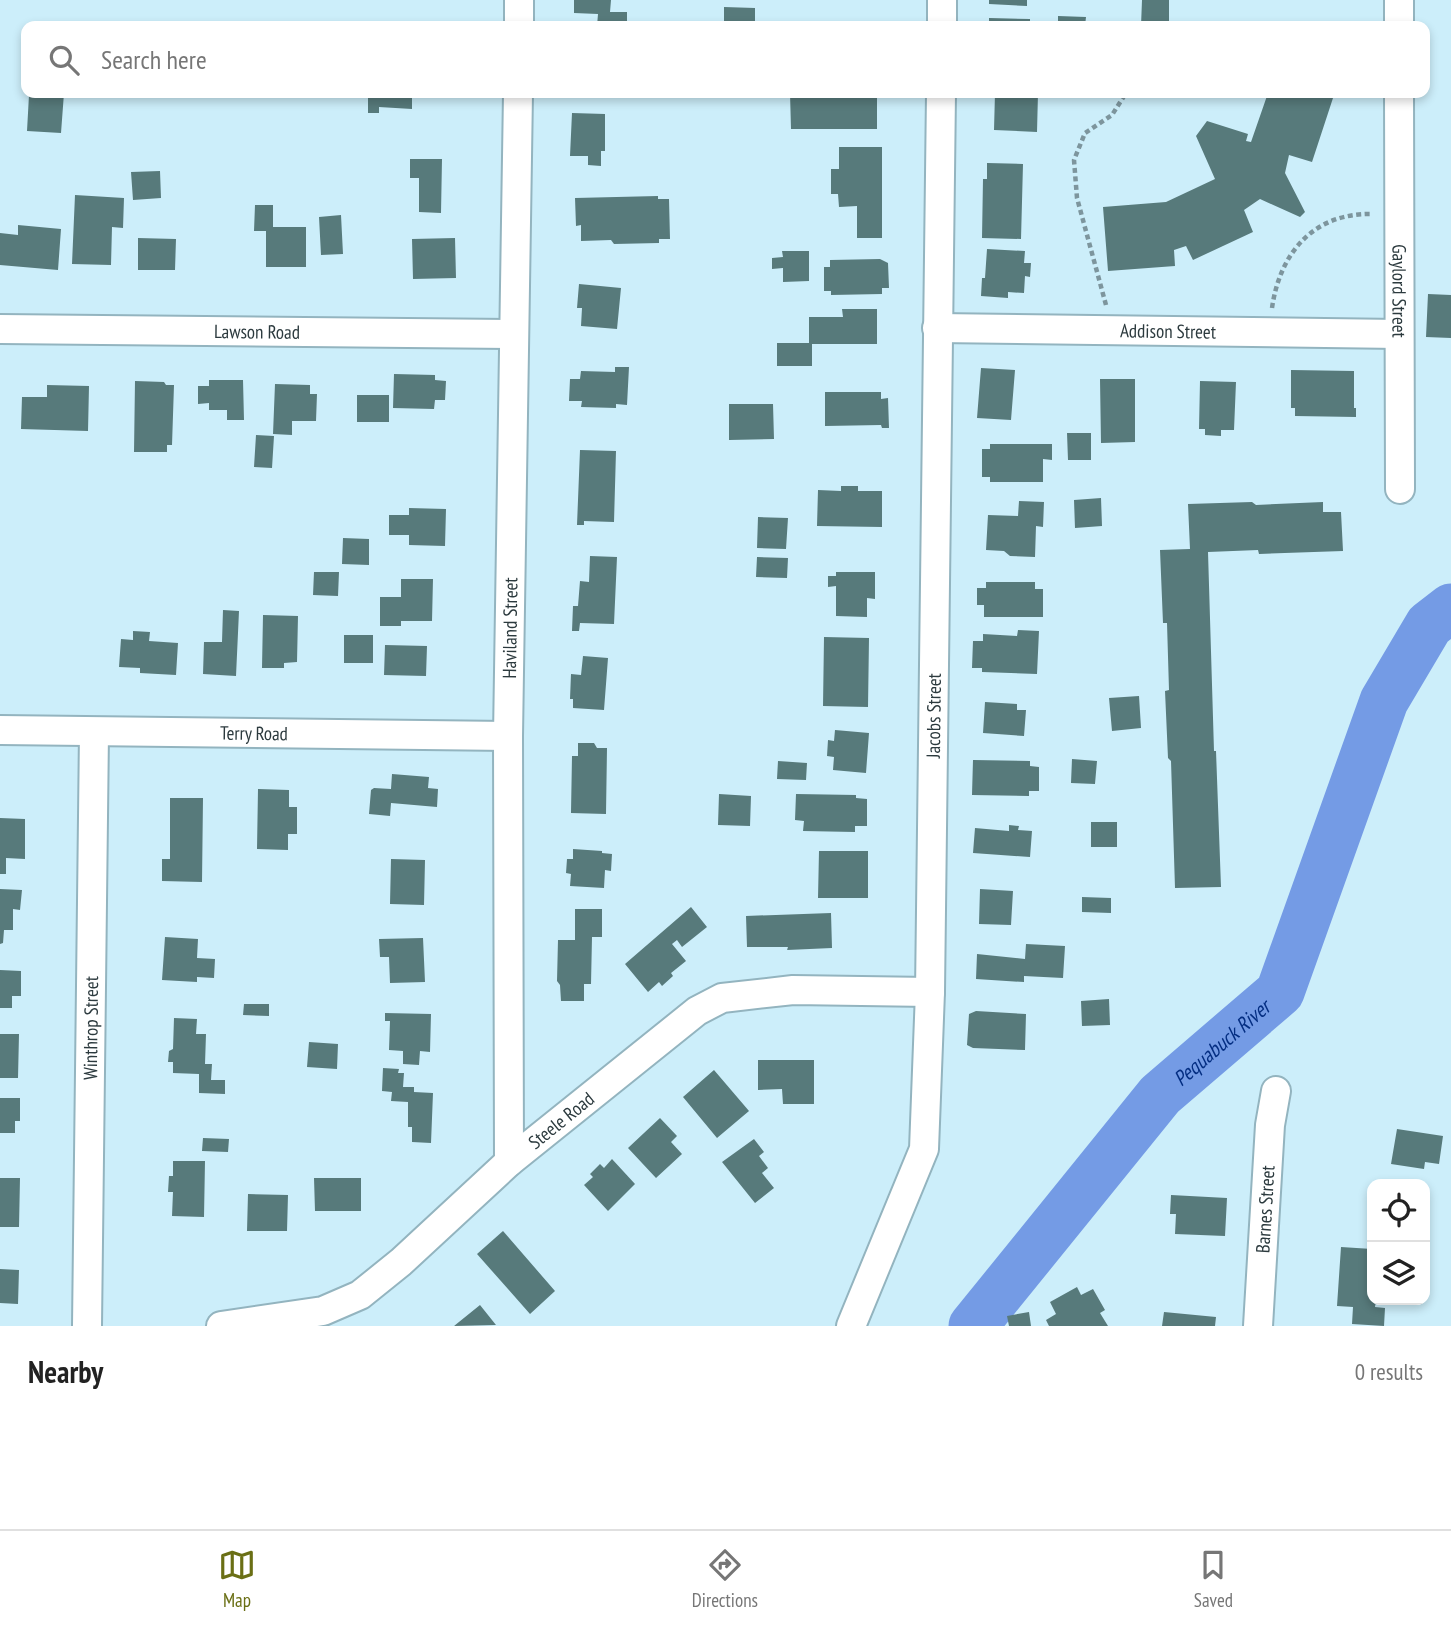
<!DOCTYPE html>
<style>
body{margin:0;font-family:"PT Sans Narrow",sans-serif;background:#f2f2f2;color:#222}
.controls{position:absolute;right:21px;bottom:21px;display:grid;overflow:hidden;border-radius:14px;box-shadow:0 4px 10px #0003}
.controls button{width:63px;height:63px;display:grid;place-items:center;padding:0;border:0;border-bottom:2px solid #e0e0e0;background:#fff;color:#222;font:35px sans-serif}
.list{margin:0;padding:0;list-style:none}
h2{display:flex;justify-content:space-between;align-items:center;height:91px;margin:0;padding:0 28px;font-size:30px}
h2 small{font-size:23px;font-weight:400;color:#767676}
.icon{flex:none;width:38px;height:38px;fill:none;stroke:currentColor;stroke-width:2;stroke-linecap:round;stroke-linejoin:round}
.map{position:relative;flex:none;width:1451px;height:1326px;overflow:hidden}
.search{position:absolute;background:#fff;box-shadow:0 4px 10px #0003;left:21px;right:21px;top:21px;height:77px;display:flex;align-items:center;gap:18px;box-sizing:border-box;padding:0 24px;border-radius:14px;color:#767676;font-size:26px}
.sheet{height:203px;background:#fff}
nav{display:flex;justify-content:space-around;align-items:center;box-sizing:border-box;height:98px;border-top:2px solid #e0e0e0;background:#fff;font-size:19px;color:#767676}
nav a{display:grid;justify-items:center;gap:4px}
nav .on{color:#6a6f15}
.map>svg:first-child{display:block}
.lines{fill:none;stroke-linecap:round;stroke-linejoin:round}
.river{stroke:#749be5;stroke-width:49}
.building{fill:#577a7b}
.minor-casing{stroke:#93b4bf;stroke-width:32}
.path{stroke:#7d959d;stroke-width:4.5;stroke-dasharray:5 3.5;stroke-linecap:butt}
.minor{stroke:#fff;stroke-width:28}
.labels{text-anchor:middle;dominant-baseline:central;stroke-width:7;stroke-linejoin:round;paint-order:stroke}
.street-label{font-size:19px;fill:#2c3a3e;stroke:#cceefa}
.water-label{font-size:21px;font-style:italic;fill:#042e82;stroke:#cceefa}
</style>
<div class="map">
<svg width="1451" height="1326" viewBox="0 0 1451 1326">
<rect width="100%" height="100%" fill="#cceefa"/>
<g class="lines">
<path class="river" id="s1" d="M973,1326L1160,1095L1280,992L1384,701L1429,625L1451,608"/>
</g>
<path class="building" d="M574,0H611L610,12H627V26H597L598,14L574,13Z
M989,0H1027V6L989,4Z
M1142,0H1169V26H1141Z
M724,7L755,8V26H724Z
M1058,16L1086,17L1085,26H1058Z
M989,18L1030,19V26H989Z
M52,93H64L61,133L27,131L29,95L52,97Z
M381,93H412V109L379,107V113H368V96H381Z
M790,93H877V129H791Z
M995,93H1038L1037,132L994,130Z
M1268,93H1318L1333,98L1312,162L1289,155L1285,173L1305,212L1300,217L1260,199L1244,210L1253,232L1193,260L1186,246L1174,250L1175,266L1108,271L1103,207L1166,202L1215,179L1196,136L1207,121L1248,134L1246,141L1251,142Z
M572,113L605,114V151H601V166L588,165V156H570Z
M839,147H882V238H857V206L839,207L838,194H831V169H839Z
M410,159H442L441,213L419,212V178H410Z
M987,163L1023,164L1021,239L982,238L983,179H987Z
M160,171L161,198L133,200L131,172Z
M75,195L124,198L123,228L112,227L111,265L72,264Z
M658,196V199H669L670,239H659V243L614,244L611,240L581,241V225L576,226L575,198Z
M255,205H273V227H306V267H266V231H254Z
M341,215L343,254L321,255L319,217Z
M18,225L61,229L58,270L0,265V233L18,235Z
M138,238L176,239L175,270H138Z
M455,238L456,278L413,279L412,239Z
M987,249L1025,251L1024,263H1031L1030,277L1025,276L1024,293L1008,292V298L981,296L982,278H985Z
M782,251H809V281L783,282V268L772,269V258L783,257Z
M880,259L888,263L889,288H882V294L831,295V291H824V267H830V260Z
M579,284L621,288L617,329L581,326L582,308H577Z
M1428,294L1451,295V338L1426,337Z
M842,309H877V344H812V366H777V343H809V317H843Z
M615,367H629L627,405L616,404V408L581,407L582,401H569L570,379H580L581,371L615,372Z
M981,368L1015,370L1011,420L977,418Z
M1291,370L1354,371V408H1356V417L1295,416V408H1291Z
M394,374L435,375V380L446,381L445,400H435L434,409L393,408Z
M1100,379H1135V442L1101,443Z
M209,380H243L244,420H227V410H209V403L198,404V386H209Z
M135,381L164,382L166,385H174L172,445H167V452H134Z
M1200,381L1236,382L1234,430H1221V436L1205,435V429H1199Z
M275,384L310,385V394H317L316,421H292V435L273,434Z
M47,385L89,386L88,431L21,429L22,397H47Z
M825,392H881V399L888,398L889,428H882L881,425L825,426Z
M357,395H389V422H357Z
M729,404H773L774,439L729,440Z
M1067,433H1091V460H1068Z
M256,435L274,436L272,468L254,467Z
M990,444H1052V460L1043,459V482H990V477H982V449H990Z
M580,450L616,451L614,522L584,521V525H577Z
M841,486H858V491H882V527L817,526L818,490L841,491Z
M1101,498L1102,526L1075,528L1074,500Z
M1019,501L1044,502L1043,527L1036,526L1035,557L1010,556L1004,551L986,550L988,515L1018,516Z
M1252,502L1256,505L1323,502V512H1341L1343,551L1259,554L1258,550L1208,552L1214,751H1216L1221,887L1175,888L1171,761L1168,758L1165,691L1169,690L1167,623H1163L1160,550L1190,549L1188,504Z
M409,508L446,509L445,546L409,545V535H389V515H409Z
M758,517L788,518L786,549L757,548Z
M343,538L369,539V565L342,564Z
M590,556L617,557L614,624L580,623L579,631H572L573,606H578L580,581L589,582Z
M757,557L788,558L787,578L756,577Z
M314,572H339L338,596L313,595Z
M836,572H875V599L867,598V617L836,616V586L828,587V576H836Z
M401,579H433L432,621H401V626H380V597H401Z
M986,582H1035V589H1043V617H984V605H977V588H986Z
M223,610L239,611L236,676L203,674L204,642H222Z
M263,615L298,616L297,662L284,663V668H262Z
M1018,630L1039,631L1037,674L982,672V668H972L973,641H983V634L1017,636Z
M133,631L150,632L149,641L178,643L176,675L140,673V668L119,667L121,639L133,640Z
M344,635H373V663H344Z
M824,637L869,638L868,707L823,706Z
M385,645L427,646L426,676L384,675Z
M583,656L608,658L604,710L573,708V699H570L571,674L581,675Z
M1139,696L1141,728L1112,731L1109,698Z
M985,702L1017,704V710H1026L1024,736L983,733Z
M835,730L869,733L866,773L833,770L834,757L827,756L828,740L834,741Z
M578,743H594L597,748H607L606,814L571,813L572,756H578Z
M1072,759L1097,761L1095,784L1071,783Z
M973,760L1030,761V766L1039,767V791H1029V796L972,795Z
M778,761L807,763L806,780L777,779Z
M392,774L429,777L428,788L438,789L437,807L391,803L390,816L369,814L371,790L374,788L391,789Z
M258,789L289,790V807H297V834H288V850L257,849Z
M719,794L751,796L750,826L718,825Z
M796,794L856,795V798L867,799V826H855V832L803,831L804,821L795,820Z
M170,798H203L202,882L162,881V859H170Z
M0,818L25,819V859L6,858V874H0Z
M1091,822H1117V847H1091Z
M1009,825L1019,826L1018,830L1032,831L1030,857L973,853L975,828L1009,831Z
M573,849L602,851V853L612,854L611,871L605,870L604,888L570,886L571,874L566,873L567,859H573Z
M819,851H868V898H818Z
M391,859L425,860L424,905L390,904Z
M0,889L22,890L20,910L13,909V930H4L3,943L0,944Z
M980,889L1013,891L1011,925L979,924Z
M1082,897L1111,898V913L1082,912Z
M691,907L707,927L682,947L677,940L672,944L686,961L671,973L673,976L662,986L659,982L648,992L625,964Z
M575,909H602V937H592L591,984H584V1001H561L560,985L557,981L558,940H575Z
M831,913L832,948L787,950L788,947H747L746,916Z
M165,937L198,939L197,958L215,959L214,978L197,977V982L162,980Z
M423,938L425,982L390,983L389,957H380L379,939Z
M1026,944L1065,946L1063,978L1024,976V982L976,979L977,954L1025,959Z
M0,970L21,971V996H12V1008H0Z
M1109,999L1110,1025L1082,1026L1081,1001Z
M244,1004H269V1016L243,1015Z
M976,1011L1026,1014L1025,1050L973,1048L967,1045L969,1014Z
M385,1013L431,1014L430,1052L420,1051L419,1065L403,1064V1051L389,1050L390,1021H385Z
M174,1018L197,1019L196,1034H206L205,1064H212L211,1080H225V1094L199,1093V1074L173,1073V1062H168L169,1051L173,1049Z
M0,1034H19L18,1078H0Z
M309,1042L338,1044L337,1069L307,1067Z
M758,1060H814V1104H783L782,1089L758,1090Z
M383,1068L399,1069L398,1073H404L403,1087H414V1092L433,1093L431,1143L412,1142V1127H408V1102L391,1101L392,1092L382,1091Z
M714,1070L749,1111L717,1138L683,1097Z
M0,1098H20V1121H15V1133H0Z
M660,1118L677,1136L671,1142L682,1154L656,1178L628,1148Z
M1397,1129L1443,1136L1439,1164L1425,1162L1424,1169L1391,1164Z
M203,1138L229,1139L228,1152L202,1151Z
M754,1139L764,1152L759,1156L768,1168L762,1173L774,1188L755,1203L722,1162Z
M612,1159L635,1184L608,1211L584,1185L593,1177L590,1174L600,1164L604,1168Z
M173,1161H205L204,1217L172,1216L173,1192H168L169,1176H173Z
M0,1178H20L19,1227H0Z
M314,1178H361V1211H315Z
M248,1194L288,1195L287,1231H247Z
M1171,1195L1227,1198L1225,1236L1175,1234L1176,1214H1170Z
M503,1231L555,1291L530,1314L477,1254Z
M1341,1247L1372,1249V1300H1376L1375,1307L1385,1308L1384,1326L1352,1324L1353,1307L1337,1306Z
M0,1269L19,1270L18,1304L0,1303Z
M1077,1287L1081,1295L1093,1289L1105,1310L1100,1313L1108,1326H1049L1046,1320L1056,1314L1050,1302Z
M480,1305L496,1325L454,1326Z
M1029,1312L1031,1326H1009L1007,1316Z
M1164,1312L1216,1317L1215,1326H1162Z"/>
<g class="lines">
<defs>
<g id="minor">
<path d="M519,26V0"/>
<path d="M942,26V0"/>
<path d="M1399,26V0"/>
<path id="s2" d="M1399,93L1400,489"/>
<path id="s3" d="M937,328L1399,334"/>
<path id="s4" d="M0,329L514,334"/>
<path id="s5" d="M0,730L508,736"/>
<path id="s6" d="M509,1162L508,736L518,93"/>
<path id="s7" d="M87,1326L94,732"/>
<path id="s8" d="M221,1326L323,1311L360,1295L401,1262L509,1162L697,1011L722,998L793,990L930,992"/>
<path id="s9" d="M851,1326L924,1149L930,992L941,93"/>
<path id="s10" d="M1258,1326L1270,1125L1276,1091"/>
</g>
</defs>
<use href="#minor" class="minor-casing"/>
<path class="path" d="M1106,305L1077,198L1074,160L1085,133L1112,115L1126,93
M1272,308C1280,253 1313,213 1372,214"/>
<use href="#minor" class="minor"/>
</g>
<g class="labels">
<g class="street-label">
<text stroke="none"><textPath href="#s2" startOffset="198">Gaylord Street</textPath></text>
<text stroke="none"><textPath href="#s3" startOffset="231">Addison Street</textPath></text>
<text stroke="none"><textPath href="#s4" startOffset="257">Lawson Road</textPath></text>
<text stroke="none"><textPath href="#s6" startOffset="534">Haviland Street</textPath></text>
<text stroke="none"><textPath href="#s9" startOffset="625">Jacobs Street</textPath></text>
<text stroke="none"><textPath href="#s5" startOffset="254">Terry Road</textPath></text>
<text stroke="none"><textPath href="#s7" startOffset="298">Winthrop Street</textPath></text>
<text stroke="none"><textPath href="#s8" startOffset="410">Steele Road</textPath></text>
<text stroke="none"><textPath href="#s10" startOffset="117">Barnes Street</textPath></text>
</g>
<g class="water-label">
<text stroke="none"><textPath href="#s1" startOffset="378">Pequabuck River</textPath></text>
</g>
</g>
</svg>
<div class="controls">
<button><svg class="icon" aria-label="locate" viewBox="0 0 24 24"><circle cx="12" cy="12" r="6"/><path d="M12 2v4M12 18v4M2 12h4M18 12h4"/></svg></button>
<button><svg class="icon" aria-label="layers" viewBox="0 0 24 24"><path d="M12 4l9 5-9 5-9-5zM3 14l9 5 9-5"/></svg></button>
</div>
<div class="search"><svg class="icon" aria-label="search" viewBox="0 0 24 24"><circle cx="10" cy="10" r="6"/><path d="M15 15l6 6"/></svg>Search here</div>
</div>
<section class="sheet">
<h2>Nearby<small>0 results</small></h2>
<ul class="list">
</ul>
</section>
<nav>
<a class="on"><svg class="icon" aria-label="map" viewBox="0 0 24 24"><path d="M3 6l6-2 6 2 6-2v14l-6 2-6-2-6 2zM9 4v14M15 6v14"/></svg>Map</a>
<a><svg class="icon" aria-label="directions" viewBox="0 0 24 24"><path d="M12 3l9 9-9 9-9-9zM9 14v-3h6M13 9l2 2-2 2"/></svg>Directions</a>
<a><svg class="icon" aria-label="saved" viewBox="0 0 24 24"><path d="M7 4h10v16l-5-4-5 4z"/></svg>Saved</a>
</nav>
